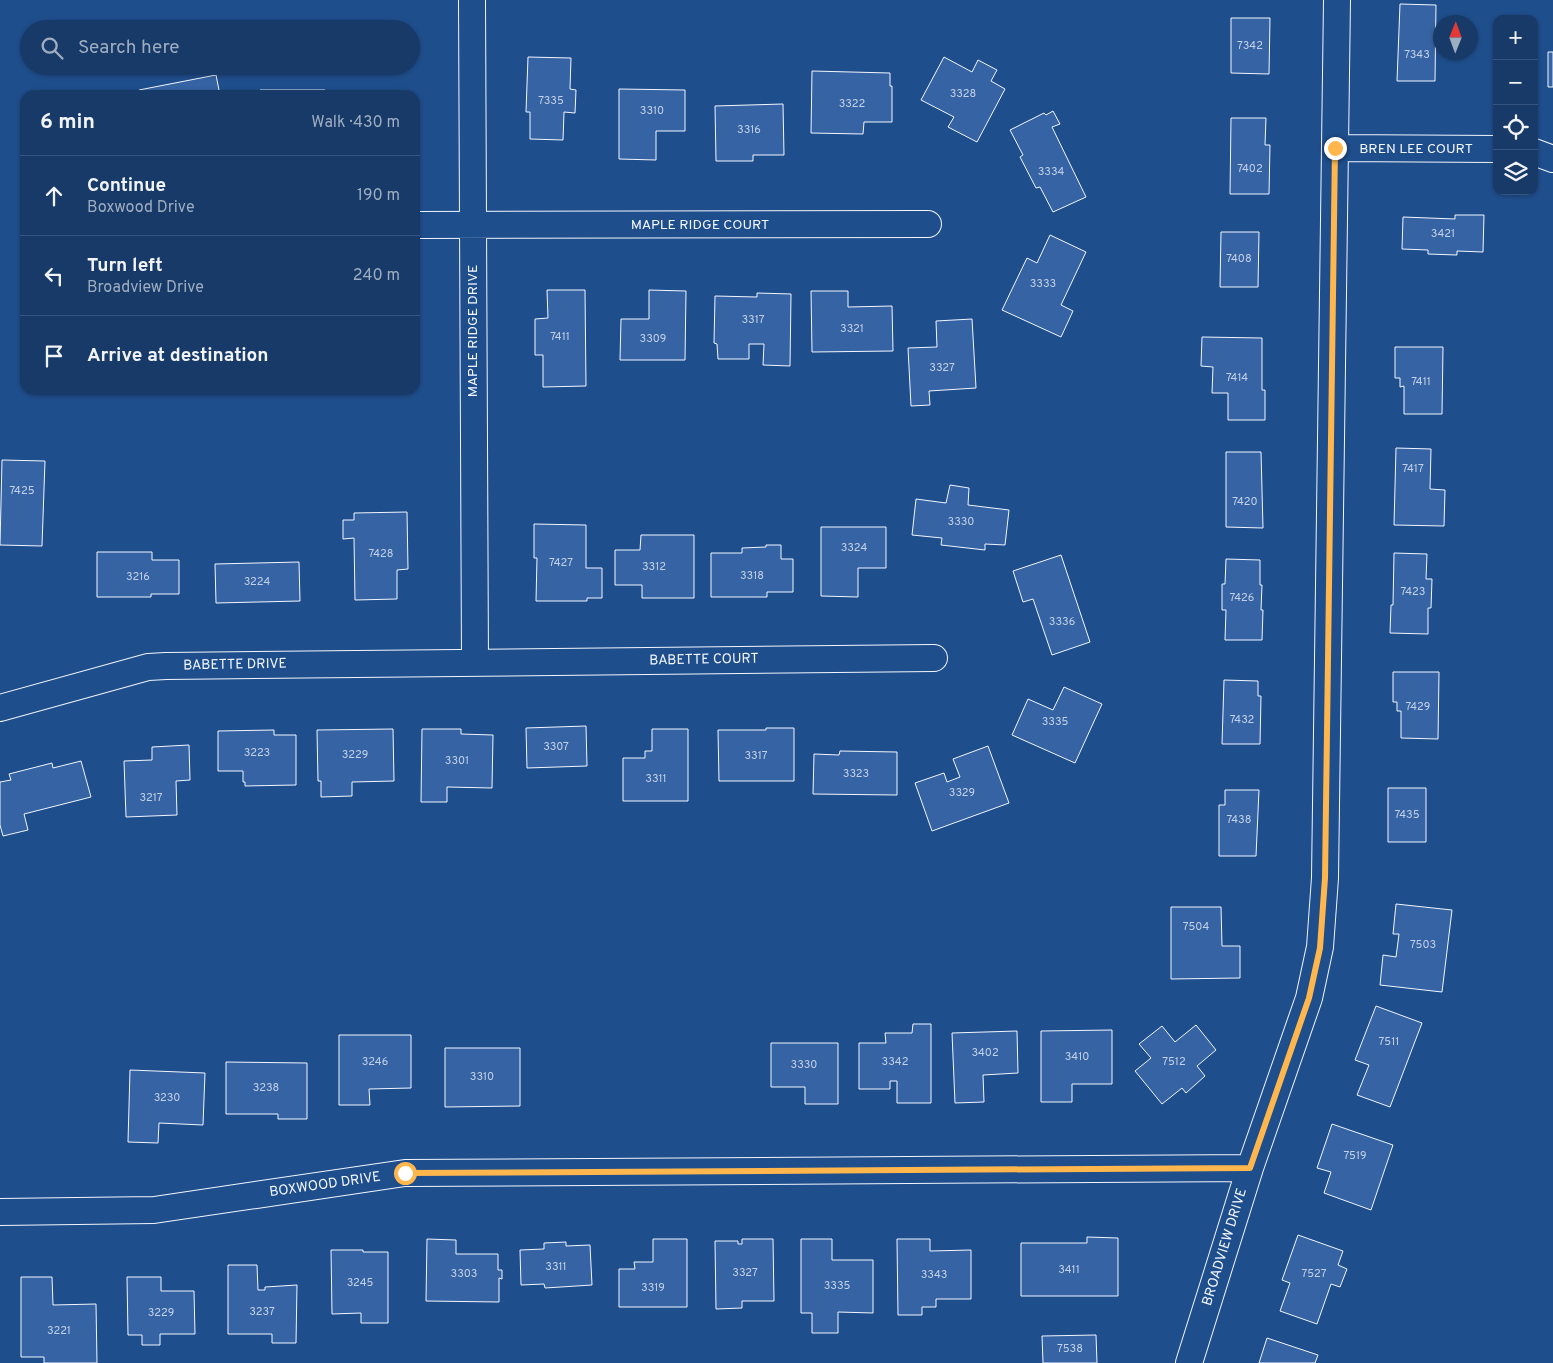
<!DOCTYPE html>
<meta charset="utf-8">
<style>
body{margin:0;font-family:Overpass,sans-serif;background:#20416f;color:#f1f3f6}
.controls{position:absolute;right:15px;top:15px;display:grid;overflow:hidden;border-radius:10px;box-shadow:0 1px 4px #0004}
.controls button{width:45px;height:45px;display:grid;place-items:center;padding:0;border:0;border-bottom:1px solid #36547d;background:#173a69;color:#f1f3f6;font:25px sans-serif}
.compass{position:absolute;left:1433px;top:15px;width:45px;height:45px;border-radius:50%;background:#173a69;box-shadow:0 1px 4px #0004;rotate:1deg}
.stop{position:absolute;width:15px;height:15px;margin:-11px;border:4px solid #ffb74d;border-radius:50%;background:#fff}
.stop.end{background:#ffb74d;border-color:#fff;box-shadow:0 1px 5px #0008}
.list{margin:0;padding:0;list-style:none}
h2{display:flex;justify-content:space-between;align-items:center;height:65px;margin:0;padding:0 20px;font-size:21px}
h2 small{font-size:16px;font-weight:400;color:#9eadc0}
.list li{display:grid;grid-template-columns:32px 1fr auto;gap:15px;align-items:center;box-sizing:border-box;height:80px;padding:0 20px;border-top:1px solid #36547d}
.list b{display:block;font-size:19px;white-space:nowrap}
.list p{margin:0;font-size:16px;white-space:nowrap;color:#9eadc0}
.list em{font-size:16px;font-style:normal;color:#9eadc0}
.icon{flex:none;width:28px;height:28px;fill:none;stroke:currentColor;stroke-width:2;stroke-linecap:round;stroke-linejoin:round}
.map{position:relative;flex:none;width:1553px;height:1363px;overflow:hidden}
.search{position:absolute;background:#173a69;box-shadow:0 1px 4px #0004;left:20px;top:20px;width:400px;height:55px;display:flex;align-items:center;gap:12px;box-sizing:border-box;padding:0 18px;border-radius:28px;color:#9eadc0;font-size:19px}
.panel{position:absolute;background:#173a69;box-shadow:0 1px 4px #0004;left:20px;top:90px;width:400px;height:305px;border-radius:15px}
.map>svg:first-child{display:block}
.building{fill:#3563a3;stroke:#f2f6ff}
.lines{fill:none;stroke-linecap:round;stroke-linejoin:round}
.minor-casing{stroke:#f2f6ff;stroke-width:28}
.minor{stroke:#1f4e8c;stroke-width:26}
.route{stroke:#ffb74d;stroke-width:6}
.labels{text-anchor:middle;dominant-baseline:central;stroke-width:4;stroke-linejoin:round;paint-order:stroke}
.number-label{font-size:11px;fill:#c3d1e8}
.street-label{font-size:14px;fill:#f2f6ff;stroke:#1f4e8c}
</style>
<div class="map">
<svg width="1553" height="1363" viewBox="0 0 1553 1363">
<rect width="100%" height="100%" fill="#1f4e8c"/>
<path class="building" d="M1400,4L1436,5L1435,81H1397Z
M1231,18H1270L1269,74L1231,73Z
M1548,52H1553V87H1548Z
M528,57L571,58L570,89L576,90L575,113L564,112L563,140L530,139V112H526Z
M944,57L972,72L978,60L997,70L991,81L1005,89L977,142L948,127L954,117L921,100Z
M812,71L890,73V86H892V122H864L863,134L811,133Z
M216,75L220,95H140L139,90Z
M619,89L685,90V131H656V160L619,159Z
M260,90H325V95H260Z
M783,104L784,155H753V161H716L715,106Z
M1053,111L1060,124L1052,127L1086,197L1053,212L1040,187L1036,188L1020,157L1023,155L1010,130L1044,113L1046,115Z
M1231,118H1266L1265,145H1270L1269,194H1230Z
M1455,215H1484L1483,252L1457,251V255L1428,254V250L1402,249L1403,217L1455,219Z
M1221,232H1259L1258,287H1220Z
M1050,235L1086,252L1061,305L1073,311L1061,337L1002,310L1027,258L1037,263Z
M547,290H585L586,386L543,387V355H535V319L548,318Z
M649,290L686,291L685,360H620L621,319H649Z
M811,291H848V307L892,306L893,351L812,352Z
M757,293L791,294L790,366L763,365L764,344H749V359H718L717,344L714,343L715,296L757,297Z
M972,319L976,388L929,391L930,405L911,406L908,348L937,347L936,321Z
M1202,337L1262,338V390H1265V420H1228V393H1212L1213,367L1201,366Z
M1395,347H1443L1442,414H1404V386L1400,387V378H1395Z
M1396,448L1431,449L1430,489L1445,490L1444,526L1394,525Z
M1226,452H1261L1263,528L1226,527Z
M2,460L45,461L42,546L0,545Z
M950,485L969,488L968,505L1009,510L1005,545L985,544V550L941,545L942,538L912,535L916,499L946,503Z
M407,512L408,569L397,570V599L355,600L354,538L343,539V520H354V513Z
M534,524L586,525V568H602V598H587V601H536L537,558H534Z
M821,527H886V568H858V597L821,596Z
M641,535H694V598H642V585H615V550H640Z
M766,545H781V559H793V592H767V597H711V553H742V548L766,547Z
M97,552H152V560H179V594H151V597H97Z
M1394,553L1427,554L1426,579H1432L1431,608H1428V634L1390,633L1391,605H1393Z
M1061,555L1090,642L1052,655L1033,599L1023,602L1013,571Z
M1226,559L1260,560V585H1262L1261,610H1263L1262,640H1225L1226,610H1222V584H1225Z
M299,562L300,601L216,603L215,564Z
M1393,672H1439L1438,739L1401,738V711H1397V702H1393Z
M1224,680L1258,681V696H1261L1260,744H1222Z
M1064,687L1102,704L1075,763L1012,735L1028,699L1053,710Z
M586,726L587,766L527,768L526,728Z
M766,728H794V781H719L718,730H766Z
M393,729L394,781L352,782V796L321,797V781H318L317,730Z
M422,729H461V734L493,735L492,788L447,787V802H421Z
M652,729H688V801H623V758H645V751H652Z
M274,730V735H296V785L245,786V782H243V771H218V731Z
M189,745L190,780L176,781L177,815L126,817L124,761L152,760V747Z
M988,746L1009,803L932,831L915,783L944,773L947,782L960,777L953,759Z
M840,751L897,752V795L813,794L814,754L839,755Z
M81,761L91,797L24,814L28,830L3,836L0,825V782L11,780L9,774L52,763L53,768Z
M1388,788H1426V842H1388Z
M1225,790H1259L1256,856H1219V805H1225Z
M1396,904L1452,910L1442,992L1380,985L1383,955L1396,957L1399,934H1393Z
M1171,907H1221L1222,946H1240V978L1171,979Z
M1376,1006L1422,1023L1390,1107L1357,1095L1369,1065L1355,1060Z
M913,1024H931V1103H897V1081H890V1089H859V1043H886L885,1033H912Z
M1196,1025L1216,1050L1197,1066L1205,1076L1186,1093L1182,1088L1162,1104L1135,1071L1151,1058L1139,1044L1162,1026L1175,1042Z
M1112,1030V1084H1072V1102H1041V1031Z
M1017,1031L1018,1073L983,1075L984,1102L955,1103L952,1033Z
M339,1035H411V1088L369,1089L370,1105H339Z
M771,1043H838V1104H805V1087H771Z
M445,1048H520V1106L445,1107Z
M226,1062L307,1063V1119H278V1114H226Z
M130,1070L205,1073L203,1125L159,1123L158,1143L128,1142Z
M1332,1124L1393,1145L1371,1210L1324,1193L1331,1172L1317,1168Z
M1298,1235L1343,1251L1338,1265L1347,1269L1340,1287L1331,1284L1317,1324L1280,1311L1290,1283L1282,1280Z
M1087,1237L1118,1238V1296H1021V1243H1087Z
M427,1239L456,1240V1254H498V1270H502V1279L499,1278V1302L426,1301Z
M653,1239H687V1307H619V1269H635L634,1262H653Z
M742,1239H773L774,1301H742V1308L716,1309L715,1241H738V1244H742Z
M801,1239H832V1260H873V1313L838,1312V1333H812V1313H801Z
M897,1239H930V1251L971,1250V1299H936V1307H922V1315H898Z
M566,1242V1246L590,1245L592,1285L545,1288L544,1284L521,1285L520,1250L544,1249V1243Z
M331,1250H363V1252H388V1323H361V1313L332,1314Z
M228,1265H257L258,1290H265V1287L297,1285L296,1343H272V1334H228Z
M21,1277H52L53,1305L96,1304L97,1363H44V1357H21Z
M127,1277H161V1291H194L195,1334H160V1345H142V1335H128Z
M1096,1335L1097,1363H1043L1042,1336Z
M1267,1338L1318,1355L1315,1363H1259Z"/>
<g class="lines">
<defs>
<path id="minor" d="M472,0L475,663
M1335,148L1497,149
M1534,152L1553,159
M415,225L928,224
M0,708L148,667L166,666L934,658
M0,1212L154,1210L405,1173L1250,1168
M1189,1363L1250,1168L1309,998L1320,947L1325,878L1337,0"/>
</defs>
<use href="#minor" class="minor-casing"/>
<use href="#minor" class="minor"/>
</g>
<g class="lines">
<path class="route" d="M405,1173L1250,1168L1309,998L1320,948L1325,878L1335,148"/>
</g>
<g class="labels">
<g class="number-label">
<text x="1250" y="46">7342</text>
<text x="1417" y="55">7343</text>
<text x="963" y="94">3328</text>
<text x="551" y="101">7335</text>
<text x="852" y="104">3322</text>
<text x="652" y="111">3310</text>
<text x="749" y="130">3316</text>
<text x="1250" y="169">7402</text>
<text x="1051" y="172">3334</text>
<text x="1443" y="234">3421</text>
<text x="1239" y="259">7408</text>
<text x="1043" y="284">3333</text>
<text x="753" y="320">3317</text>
<text x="852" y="329">3321</text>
<text x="560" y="337">7411</text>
<text x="653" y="339">3309</text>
<text x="942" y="368">3327</text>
<text x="1237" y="378">7414</text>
<text x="1421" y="382">7411</text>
<text x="1413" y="469">7417</text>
<text x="22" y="491">7425</text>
<text x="1245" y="502">7420</text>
<text x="961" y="522">3330</text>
<text x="854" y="548">3324</text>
<text x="381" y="554">7428</text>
<text x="561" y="563">7427</text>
<text x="654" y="567">3312</text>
<text x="752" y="576">3318</text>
<text x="138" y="577">3216</text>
<text x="257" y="582">3224</text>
<text x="1413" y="592">7423</text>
<text x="1242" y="598">7426</text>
<text x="1062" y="622">3336</text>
<text x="1418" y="707">7429</text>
<text x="1242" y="720">7432</text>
<text x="1055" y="722">3335</text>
<text x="556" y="747">3307</text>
<text x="257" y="753">3223</text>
<text x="355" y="755">3229</text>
<text x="756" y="756">3317</text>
<text x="457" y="761">3301</text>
<text x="856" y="774">3323</text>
<text x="656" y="779">3311</text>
<text x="962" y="793">3329</text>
<text x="151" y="798">3217</text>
<text x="1407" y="815">7435</text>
<text x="1239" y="820">7438</text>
<text x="1196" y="927">7504</text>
<text x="1423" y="945">7503</text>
<text x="1389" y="1042">7511</text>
<text x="985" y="1053">3402</text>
<text x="1077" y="1057">3410</text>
<text x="375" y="1062">3246</text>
<text x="895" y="1062">3342</text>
<text x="1174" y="1062">7512</text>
<text x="804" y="1065">3330</text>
<text x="482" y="1077">3310</text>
<text x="266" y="1088">3238</text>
<text x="167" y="1098">3230</text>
<text x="1355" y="1156">7519</text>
<text x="556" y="1267">3311</text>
<text x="1069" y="1270">3411</text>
<text x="745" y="1273">3327</text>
<text x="464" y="1274">3303</text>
<text x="1314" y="1274">7527</text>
<text x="934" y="1275">3343</text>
<text x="360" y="1283">3245</text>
<text x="837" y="1286">3335</text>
<text x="653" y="1288">3319</text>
<text x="262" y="1312">3237</text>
<text x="161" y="1313">3229</text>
<text x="59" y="1331">3221</text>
<text x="1070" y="1349">7538</text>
</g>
<g class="street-label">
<text x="1416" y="149">BREN LEE COURT</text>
<text x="700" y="225">MAPLE RIDGE COURT</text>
<text transform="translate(473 331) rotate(-90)">MAPLE RIDGE DRIVE</text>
<text transform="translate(704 660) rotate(-1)">BABETTE COURT</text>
<text transform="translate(235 665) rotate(-1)">BABETTE DRIVE</text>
<text transform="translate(325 1185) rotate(-8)">BOXWOOD DRIVE</text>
<text transform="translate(1225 1247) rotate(-73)">BROADVIEW DRIVE</text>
</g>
</g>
</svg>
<div class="controls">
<button>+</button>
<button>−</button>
<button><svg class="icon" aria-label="locate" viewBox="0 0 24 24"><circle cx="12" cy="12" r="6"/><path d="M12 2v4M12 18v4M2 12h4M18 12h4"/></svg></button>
<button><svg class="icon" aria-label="layers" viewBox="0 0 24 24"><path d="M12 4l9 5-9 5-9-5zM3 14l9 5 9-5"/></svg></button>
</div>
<svg class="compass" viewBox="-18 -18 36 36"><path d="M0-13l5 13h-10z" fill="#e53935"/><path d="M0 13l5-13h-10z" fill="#9eadc0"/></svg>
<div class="stop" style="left:405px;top:1173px"></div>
<div class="stop end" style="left:1335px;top:148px"></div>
<div class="search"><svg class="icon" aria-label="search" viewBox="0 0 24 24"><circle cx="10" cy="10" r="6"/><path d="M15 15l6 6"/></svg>Search here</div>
<section class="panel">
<h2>6 min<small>Walk · 430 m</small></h2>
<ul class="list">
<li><svg class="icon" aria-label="ahead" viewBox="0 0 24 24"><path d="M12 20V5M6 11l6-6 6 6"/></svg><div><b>Continue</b><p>Boxwood Drive</p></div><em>190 m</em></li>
<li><svg class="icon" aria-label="left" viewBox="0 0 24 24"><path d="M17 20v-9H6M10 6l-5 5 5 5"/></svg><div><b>Turn left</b><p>Broadview Drive</p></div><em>240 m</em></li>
<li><svg class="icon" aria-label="arrive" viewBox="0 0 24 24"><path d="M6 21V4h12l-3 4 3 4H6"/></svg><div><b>Arrive at destination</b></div></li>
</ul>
</section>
</div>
